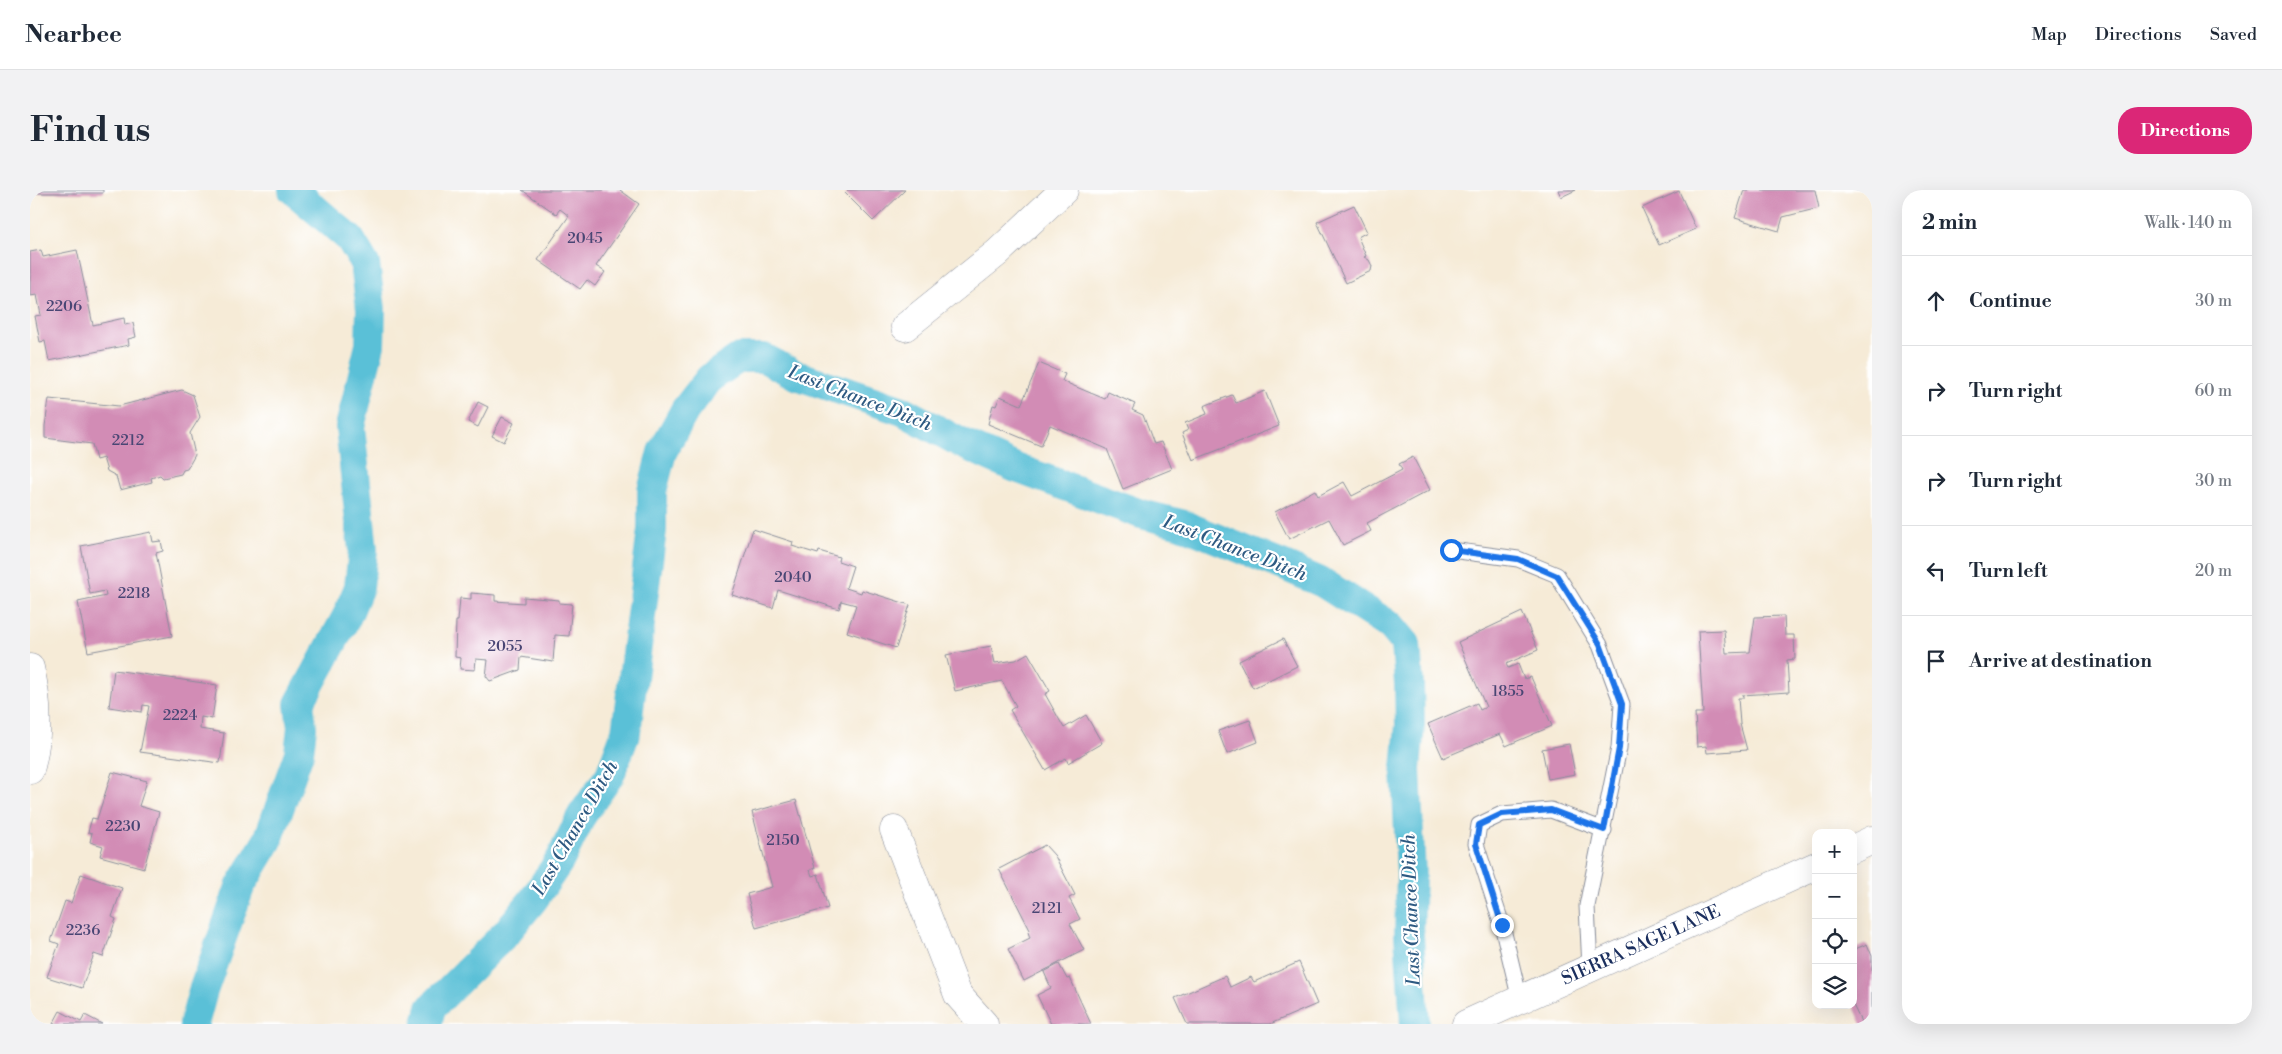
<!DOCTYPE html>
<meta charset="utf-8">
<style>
body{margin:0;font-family:"Libre Bodoni",serif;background:#f2f2f3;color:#1f2937}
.controls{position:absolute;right:15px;bottom:15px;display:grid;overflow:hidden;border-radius:10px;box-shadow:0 5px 20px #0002}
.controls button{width:45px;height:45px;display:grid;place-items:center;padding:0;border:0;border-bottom:1px solid #e0e1e3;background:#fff;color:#1f2937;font:25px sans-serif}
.stop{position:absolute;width:15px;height:15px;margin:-11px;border:4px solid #1a73e8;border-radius:50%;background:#fff}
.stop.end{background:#1a73e8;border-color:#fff;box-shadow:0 1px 5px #0008}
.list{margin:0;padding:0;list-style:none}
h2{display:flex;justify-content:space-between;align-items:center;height:65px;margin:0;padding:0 20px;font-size:21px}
h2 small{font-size:16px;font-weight:400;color:#747a83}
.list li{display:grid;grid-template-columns:32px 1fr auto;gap:15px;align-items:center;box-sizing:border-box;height:90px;padding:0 20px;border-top:1px solid #e0e1e3}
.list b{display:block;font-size:19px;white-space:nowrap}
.list em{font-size:16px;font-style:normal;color:#747a83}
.icon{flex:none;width:28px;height:28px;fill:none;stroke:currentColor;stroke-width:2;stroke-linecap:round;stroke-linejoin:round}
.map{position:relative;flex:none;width:1842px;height:834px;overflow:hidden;border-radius:20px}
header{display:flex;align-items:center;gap:30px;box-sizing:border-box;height:70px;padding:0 25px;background:#fff;border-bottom:1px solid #e0e1e3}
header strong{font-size:24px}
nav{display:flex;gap:28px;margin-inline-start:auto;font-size:18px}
.intro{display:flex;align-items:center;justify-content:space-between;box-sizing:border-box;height:120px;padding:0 30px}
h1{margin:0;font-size:35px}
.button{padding:12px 22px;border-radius:20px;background:#db2777;color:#fff;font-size:18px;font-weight:700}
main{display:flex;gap:30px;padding:0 30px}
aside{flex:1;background:#fff;border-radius:20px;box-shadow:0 5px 20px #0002}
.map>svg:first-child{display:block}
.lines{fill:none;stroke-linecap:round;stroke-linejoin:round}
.canal{stroke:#5ac0d7;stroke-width:30}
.building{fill:#d28cb5}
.lane-casing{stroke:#888d9a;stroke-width:17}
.street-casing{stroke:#888d9a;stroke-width:29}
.lane{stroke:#fff;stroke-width:15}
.street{stroke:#fff;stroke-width:28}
.route{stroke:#1a73e8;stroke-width:6}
.labels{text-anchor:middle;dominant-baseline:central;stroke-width:4.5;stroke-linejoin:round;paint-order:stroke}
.number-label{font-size:15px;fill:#494674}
.street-label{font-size:18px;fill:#1b2f5e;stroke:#fff}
.water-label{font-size:19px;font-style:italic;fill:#2e5a82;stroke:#fff}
</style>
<header>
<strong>Nearbee</strong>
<nav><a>Map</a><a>Directions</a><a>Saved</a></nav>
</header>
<div class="intro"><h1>Find us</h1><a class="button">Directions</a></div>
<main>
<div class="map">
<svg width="1842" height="834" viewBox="0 0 1842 834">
<rect width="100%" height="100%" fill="#fff"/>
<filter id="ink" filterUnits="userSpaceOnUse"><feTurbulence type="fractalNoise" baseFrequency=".02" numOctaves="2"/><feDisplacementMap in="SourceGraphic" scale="10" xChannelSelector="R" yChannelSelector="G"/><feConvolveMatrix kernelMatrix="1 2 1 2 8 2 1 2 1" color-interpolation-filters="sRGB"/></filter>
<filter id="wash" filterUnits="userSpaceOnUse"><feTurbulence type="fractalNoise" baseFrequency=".0096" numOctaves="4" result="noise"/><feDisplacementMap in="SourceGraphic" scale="20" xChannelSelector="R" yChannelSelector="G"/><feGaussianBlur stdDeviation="1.12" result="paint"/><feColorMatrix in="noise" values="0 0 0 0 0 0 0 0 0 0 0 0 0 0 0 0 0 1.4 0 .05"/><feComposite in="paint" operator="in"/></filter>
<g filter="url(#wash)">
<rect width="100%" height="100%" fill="#f6ebd7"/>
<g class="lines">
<path class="canal" d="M164,834L173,801L210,697L238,650L269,563L272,537L269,514L317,426L329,397L333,360L320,237L340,155L341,119L335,74L320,49L263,0
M397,834L401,818L476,743L503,710L530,670L552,625L580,585L596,542L622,340V301L632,262L655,220L680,188L709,168H734L766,185L873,221L933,254L986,278L1111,324L1151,334L1254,376L1293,393L1361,436L1376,454L1379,494L1380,535L1376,579L1381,685L1379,745L1385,834"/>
</g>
<g id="blocks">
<path class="building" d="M0,0H73V3H0Z
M492,0H590L609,14L566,76L575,82L565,96L557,90L550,99L508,70L539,26L530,19L526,24Z
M818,0H875L843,31L815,3Z
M1528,0H1546L1531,7Z
M1714,0H1785L1789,18L1753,27L1749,41L1705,28Z
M1649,1L1666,39L1629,55L1612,18Z
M1324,15L1337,42L1328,47L1336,66L1334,67L1339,70L1342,76L1341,81L1316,93L1287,32Z
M11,60L13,67L47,60L63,135L94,128L95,135L103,133L106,147L98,149L99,155L19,171L15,151L10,152L5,126L11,125L7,105L0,106V62Z
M1009,173L1035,184L1032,191L1075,209L1078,202L1105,214L1102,220L1113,225L1124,254L1131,252L1142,279L1093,299L1077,259L1020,235L1011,256L958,234L963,215L966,216L970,206L991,215Z
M152,200L163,205L170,227L160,243L165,265L157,279L153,280L151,284L133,288L130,285L121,288L122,292L90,300L86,286L77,281L73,268L66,270L62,254L15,248V236L19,209L89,216Z
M1235,201L1249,236L1163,270L1152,243L1158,240L1155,233L1177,224L1174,216L1202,205L1206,213Z
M448,212L458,217L448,237L438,232Z
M472,227L484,233L474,252L462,246Z
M1383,267L1400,300L1337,333L1341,341L1313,355L1299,329L1259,349L1245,322L1285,300L1288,306L1314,292L1322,306L1372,280L1369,274Z
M723,339L763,352L762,356L788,364L789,361L809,367L808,371L823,376L816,398L831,403L832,400L880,415L866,458L817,442L826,415L811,411L809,419L748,400L743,418L702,405Z
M121,342L123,352L131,351L133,361L126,363L142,446L58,462L48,412L76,406L75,401L60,404L51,356Z
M441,403L465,405V411L494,413V407L529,410V413L542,414L539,446L525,445L523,472L491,467L490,480L460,491L456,486L458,470L446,469L445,480L430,479L431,468L425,467L426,431H428L430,408L441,409Z
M1492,422L1508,460L1476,474L1478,478L1488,474L1494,489L1501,487L1522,536L1476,556L1470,544L1413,568L1398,534L1447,513L1450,520L1456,517L1428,452Z
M1754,426L1755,445H1764L1765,469L1757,470L1759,502L1712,505L1714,508H1708L1710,534L1717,560L1677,563L1676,556L1667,557L1665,523H1673L1668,441L1694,440L1696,463L1720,462L1725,427Z
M1253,449L1267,476L1223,498L1209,471Z
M961,456L965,473L986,470L998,463L1020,501L1015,504L1034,538L1056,525L1072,553L1038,573L1036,568L1015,580L980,520L986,516L972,491L925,501L916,465Z
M84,480L187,495L182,529L171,527L170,539L194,543L190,573L110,562L119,516L113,515L112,522L79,517Z
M1220,530L1228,552L1197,564L1188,541Z
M1539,554L1545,584L1518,589L1512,559Z
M82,582L117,591L109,616L129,622L114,678L70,666L73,656L60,652L62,643L58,642L62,628L67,629Z
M766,610L785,678L780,680L782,686L788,684L798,718L726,738L717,704L742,697L722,622Z
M1015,655L1025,666L1045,705L1039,708L1050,729L1040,734L1054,760L994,791L978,759L1000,748L998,742L1000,740L969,679Z
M51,684L92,698L82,727L86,729L73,767L64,764L52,798L17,787L29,754L21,751L35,711L41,713Z
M1837,754L1842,766V834H1832L1823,815V760Z
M1269,772L1287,814L1240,834H1157L1145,808L1195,786L1200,797L1221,787L1224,792Z
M1029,774L1037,789L1040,788L1061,834H1021L1007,805L1021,798L1014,782Z
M30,821L51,832L55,825L72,834H23Z"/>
</g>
</g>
<g filter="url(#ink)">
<use href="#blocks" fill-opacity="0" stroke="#888d9a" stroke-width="1"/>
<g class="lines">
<defs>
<path id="lane" d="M1421,360L1488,369L1527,385L1570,455L1592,514L1589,558L1557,716L1560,778
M1490,810L1472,735L1446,654L1449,635L1472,624L1521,620L1574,640"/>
<path id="street" d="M875,137L967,63L1034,0
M0,478C8,511 9,547 0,580
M864,640L928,805L954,834
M1823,659L1842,650
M1436,834L1786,676"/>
</defs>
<use href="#lane" class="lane-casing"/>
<use href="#street" class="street-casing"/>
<use href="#lane" class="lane"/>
<use href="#street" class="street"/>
</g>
</g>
<g class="lines" filter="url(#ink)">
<path class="route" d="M1421,360L1488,369L1527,386L1570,454L1592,514L1589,558L1574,640L1521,620L1472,624L1449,635L1446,654L1472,735"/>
</g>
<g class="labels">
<g class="number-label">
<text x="555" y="48">2045</text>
<text x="34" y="116">2206</text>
<text x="98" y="250">2212</text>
<text x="763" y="387">2040</text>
<text x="104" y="403">2218</text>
<text x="475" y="456">2055</text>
<text x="1478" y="501">1855</text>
<text x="150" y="525">2224</text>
<text x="93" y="636">2230</text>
<text x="753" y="650">2150</text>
<text x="1017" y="718">2121</text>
<text x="53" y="740">2236</text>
</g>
<g class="street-label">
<text transform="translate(1611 755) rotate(-24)">SIERRA SAGE LANE</text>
</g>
<g class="water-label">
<text transform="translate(830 208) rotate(21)">Last Chance Ditch</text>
<text transform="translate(1205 358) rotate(21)">Last Chance Ditch</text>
<text transform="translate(545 638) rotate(-60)">Last Chance Ditch</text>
<text transform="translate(1381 720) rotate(-92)">Last Chance Ditch</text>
</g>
</g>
</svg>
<div class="controls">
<button>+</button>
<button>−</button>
<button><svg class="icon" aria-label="locate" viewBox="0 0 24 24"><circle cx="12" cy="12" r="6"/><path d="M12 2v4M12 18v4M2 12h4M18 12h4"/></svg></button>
<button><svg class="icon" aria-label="layers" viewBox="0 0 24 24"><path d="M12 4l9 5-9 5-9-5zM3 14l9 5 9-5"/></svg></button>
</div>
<div class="stop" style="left:1421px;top:360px"></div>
<div class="stop end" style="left:1472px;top:735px"></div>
</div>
<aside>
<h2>2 min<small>Walk · 140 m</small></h2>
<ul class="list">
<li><svg class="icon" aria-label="ahead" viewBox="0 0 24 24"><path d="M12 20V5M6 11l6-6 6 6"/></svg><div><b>Continue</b></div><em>30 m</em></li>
<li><svg class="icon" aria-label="right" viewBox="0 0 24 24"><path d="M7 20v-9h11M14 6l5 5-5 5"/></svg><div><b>Turn right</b></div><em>60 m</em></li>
<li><svg class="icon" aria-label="right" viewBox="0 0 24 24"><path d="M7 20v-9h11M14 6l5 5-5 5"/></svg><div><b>Turn right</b></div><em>30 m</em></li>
<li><svg class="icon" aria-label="left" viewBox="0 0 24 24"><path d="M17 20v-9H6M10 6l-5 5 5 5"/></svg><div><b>Turn left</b></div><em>20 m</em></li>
<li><svg class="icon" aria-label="arrive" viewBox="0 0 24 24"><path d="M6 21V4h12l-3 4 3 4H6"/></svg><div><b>Arrive at destination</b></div></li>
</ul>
</aside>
</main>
